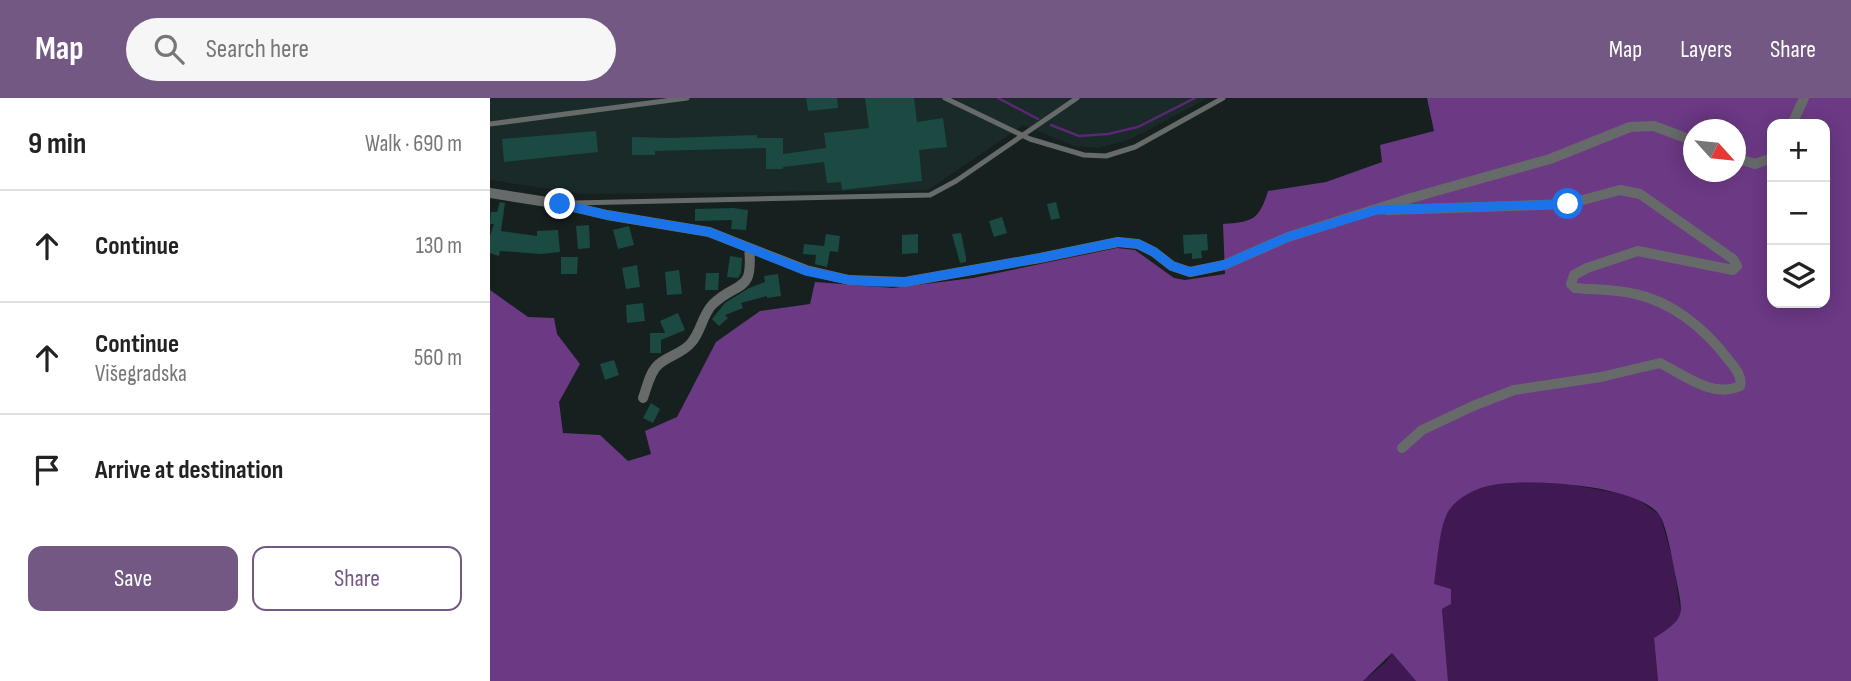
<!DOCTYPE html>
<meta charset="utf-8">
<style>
body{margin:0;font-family:"Sofia Sans Condensed",sans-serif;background:#f6f6f6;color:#222}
.controls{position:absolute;right:21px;top:21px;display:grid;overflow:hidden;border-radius:14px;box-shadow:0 4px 18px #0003}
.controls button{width:63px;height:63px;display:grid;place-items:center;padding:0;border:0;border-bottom:2px solid #e0e0e0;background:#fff;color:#222;font:35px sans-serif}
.compass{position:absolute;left:1193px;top:21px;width:63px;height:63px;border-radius:50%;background:#fff;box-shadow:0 4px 18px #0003;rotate:117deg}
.stop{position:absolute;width:21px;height:21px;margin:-16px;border:5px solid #1a73e8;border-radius:50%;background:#fff}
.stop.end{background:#1a73e8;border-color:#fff;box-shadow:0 2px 7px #0008}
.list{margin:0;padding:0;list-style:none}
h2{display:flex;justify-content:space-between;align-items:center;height:91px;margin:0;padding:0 28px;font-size:30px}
h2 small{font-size:23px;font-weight:400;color:#767676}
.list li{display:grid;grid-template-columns:46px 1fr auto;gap:21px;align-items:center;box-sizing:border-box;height:112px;padding:0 28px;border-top:2px solid #e0e0e0}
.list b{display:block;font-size:26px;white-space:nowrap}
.list p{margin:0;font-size:23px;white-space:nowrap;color:#767676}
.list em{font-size:23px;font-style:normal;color:#767676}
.actions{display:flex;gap:14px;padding:21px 28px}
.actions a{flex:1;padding:16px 0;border:2px solid #735883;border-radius:14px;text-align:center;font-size:24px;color:#735883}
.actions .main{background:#735883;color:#fff}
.icon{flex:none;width:38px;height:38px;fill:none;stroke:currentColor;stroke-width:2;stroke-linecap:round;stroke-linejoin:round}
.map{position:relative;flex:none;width:1361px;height:583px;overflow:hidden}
header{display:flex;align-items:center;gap:42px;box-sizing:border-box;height:98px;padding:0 35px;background:#735883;color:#fff}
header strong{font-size:33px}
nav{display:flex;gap:38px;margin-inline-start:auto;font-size:24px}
.search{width:490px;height:63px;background:#f6f6f6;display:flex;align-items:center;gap:18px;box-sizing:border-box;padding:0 24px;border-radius:38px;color:#767676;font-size:26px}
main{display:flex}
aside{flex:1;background:#fff}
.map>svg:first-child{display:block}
.built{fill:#192a28}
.green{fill:#401952}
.forest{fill:#6c3985;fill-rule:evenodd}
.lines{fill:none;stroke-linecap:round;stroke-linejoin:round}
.stream{stroke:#5a2873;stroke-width:2.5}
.building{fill:#1b4a43}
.lane{stroke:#666b6a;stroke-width:5}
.street{stroke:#666b6a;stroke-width:10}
.route{stroke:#1a73e8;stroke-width:9}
</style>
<header>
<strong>Map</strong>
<div class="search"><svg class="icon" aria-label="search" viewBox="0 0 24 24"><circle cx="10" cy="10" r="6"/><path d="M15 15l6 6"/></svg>Search here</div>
<nav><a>Map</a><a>Layers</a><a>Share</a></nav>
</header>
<main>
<aside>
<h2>9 min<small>Walk · 690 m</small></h2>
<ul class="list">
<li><svg class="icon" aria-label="ahead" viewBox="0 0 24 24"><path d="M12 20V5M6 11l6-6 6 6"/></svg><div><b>Continue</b></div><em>130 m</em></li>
<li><svg class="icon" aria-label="ahead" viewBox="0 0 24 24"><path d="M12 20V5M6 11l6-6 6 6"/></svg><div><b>Continue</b><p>Višegradska</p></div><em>560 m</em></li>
<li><svg class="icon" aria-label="arrive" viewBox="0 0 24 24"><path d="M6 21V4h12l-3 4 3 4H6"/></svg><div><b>Arrive at destination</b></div></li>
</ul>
<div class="actions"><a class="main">Save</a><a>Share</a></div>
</aside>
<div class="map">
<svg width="1361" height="583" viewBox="0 0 1361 583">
<rect width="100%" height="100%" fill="#16201e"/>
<path class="built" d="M0,0H718L639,42L607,50L584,48L533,27L438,92L92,96L0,82Z"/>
<path class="green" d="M1066,384L1143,398L1170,417L1183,463L1191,517L1186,526L1164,540L1168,583H958L952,511L961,506L943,486C946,471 950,428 956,417C975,379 1031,385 1066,384Z
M902,555L926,583H873L896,564Z"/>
<path class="forest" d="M937,0H1311L1316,4L1319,0H1361V583H1168L1164,540C1197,519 1193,517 1186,480C1183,465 1177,429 1170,418C1151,386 1036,380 1003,387C985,390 963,401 956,418C949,434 947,467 944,486L961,491V506L952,511L958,583H926L902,555L873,583H0V192L38,219L64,220L67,236L90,266L69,304L73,335L110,337L138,363L161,356L155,333L187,319L226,244L270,213L320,206L325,184L403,190L483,180L627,150L645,152L684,180L695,182L735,176L733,126C763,124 769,122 778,93L836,84L892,64L890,47L944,33ZM1282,26H1335V205H1282ZM1204,32H1246V74H1204Z"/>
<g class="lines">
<path class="stream" d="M508,0L548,21
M561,27L589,38L618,36L648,29L705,0"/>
</g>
<path class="building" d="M316,0H347L348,10L318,13Z
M375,0H424L427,24L453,20L457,49L429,52L432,83L352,92L351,84L337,85L334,64L293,69V71H276V50L165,53V57H142V39L180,40L267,37V40H293V56L336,50L334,35L379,30Z
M106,33L108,54L14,64L12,41Z
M10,104L15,105L11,133L47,138V133L68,132L70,154L51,156L10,153L9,158L0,155V138L4,126H0L1,114H7Z
M566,104L570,120L561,122L557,106Z
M243,110L258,112L256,132L241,131L242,122L205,123V111Z
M512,119L517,135L504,139L499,123Z
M99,127L100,150L88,151L86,128Z
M139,128L144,147L128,151L123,132Z
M471,135L476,159V164L470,165L462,136Z
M336,136L350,138L348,154L340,153L337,169L325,166L326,157L313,156L314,146L334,148Z
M428,136V155L412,156V137Z
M717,136L718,152L711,153L712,160L702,161V155L694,156L693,137Z
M240,158L252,160L251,175L248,180L237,179Z
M71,159H88L87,176H71Z
M147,167L150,189L136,191L132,170Z
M189,172L192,196L177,197L175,174Z
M216,175H229L228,192H215Z
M288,176L291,198L277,200V198L251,205L253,210L235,217L238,220L229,228L222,221L235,205L259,190L275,184L274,178Z
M153,205L155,223L137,225L136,207Z
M188,215L195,232L171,242V255H160V235H175L170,223Z
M124,262L129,277L115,282L110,266Z
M161,305L170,311L163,325L153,320Z"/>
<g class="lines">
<path class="lane" d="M455,0L540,41L594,57L616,58L645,49L733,0
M0,26L197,0
M84,105L440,97L466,83L587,0"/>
<path class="street" d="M1302,26L1314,0
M1246,60L1265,66L1282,60
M0,95L70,106L117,117L219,134L316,172L359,182L415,184L550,160L628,144L648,146L664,154L682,168L700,174L734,167L798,139L921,100L1060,61L1140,29L1164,28L1204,43
M898,112L1078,106L1130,92L1150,96L1243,161L1247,168L1243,172L1148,153L1097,170L1084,177L1081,186L1085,190C1105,192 1125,191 1145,196C1181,203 1215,231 1237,260C1243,268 1253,277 1250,288C1223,301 1193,276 1170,265L1111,279L1024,292L983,308L932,332L912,350
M153,300C157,289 160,273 169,266C178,258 193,255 201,245C211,234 212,218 222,207C247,182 264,197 259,150"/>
</g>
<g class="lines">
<path class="route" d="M70,106L117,117L219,134L316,173L359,182L387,184H415L550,160L628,144L648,146L664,154L682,168L700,174L734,167L798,139L887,112L1078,106"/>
</g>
</svg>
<div class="controls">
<button>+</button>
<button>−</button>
<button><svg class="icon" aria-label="layers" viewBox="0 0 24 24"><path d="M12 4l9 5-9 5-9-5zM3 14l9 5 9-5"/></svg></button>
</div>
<svg class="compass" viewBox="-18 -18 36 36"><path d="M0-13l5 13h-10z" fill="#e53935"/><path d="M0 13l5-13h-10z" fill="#767676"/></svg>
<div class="stop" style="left:1078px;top:106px"></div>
<div class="stop end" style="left:70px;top:106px"></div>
</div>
</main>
